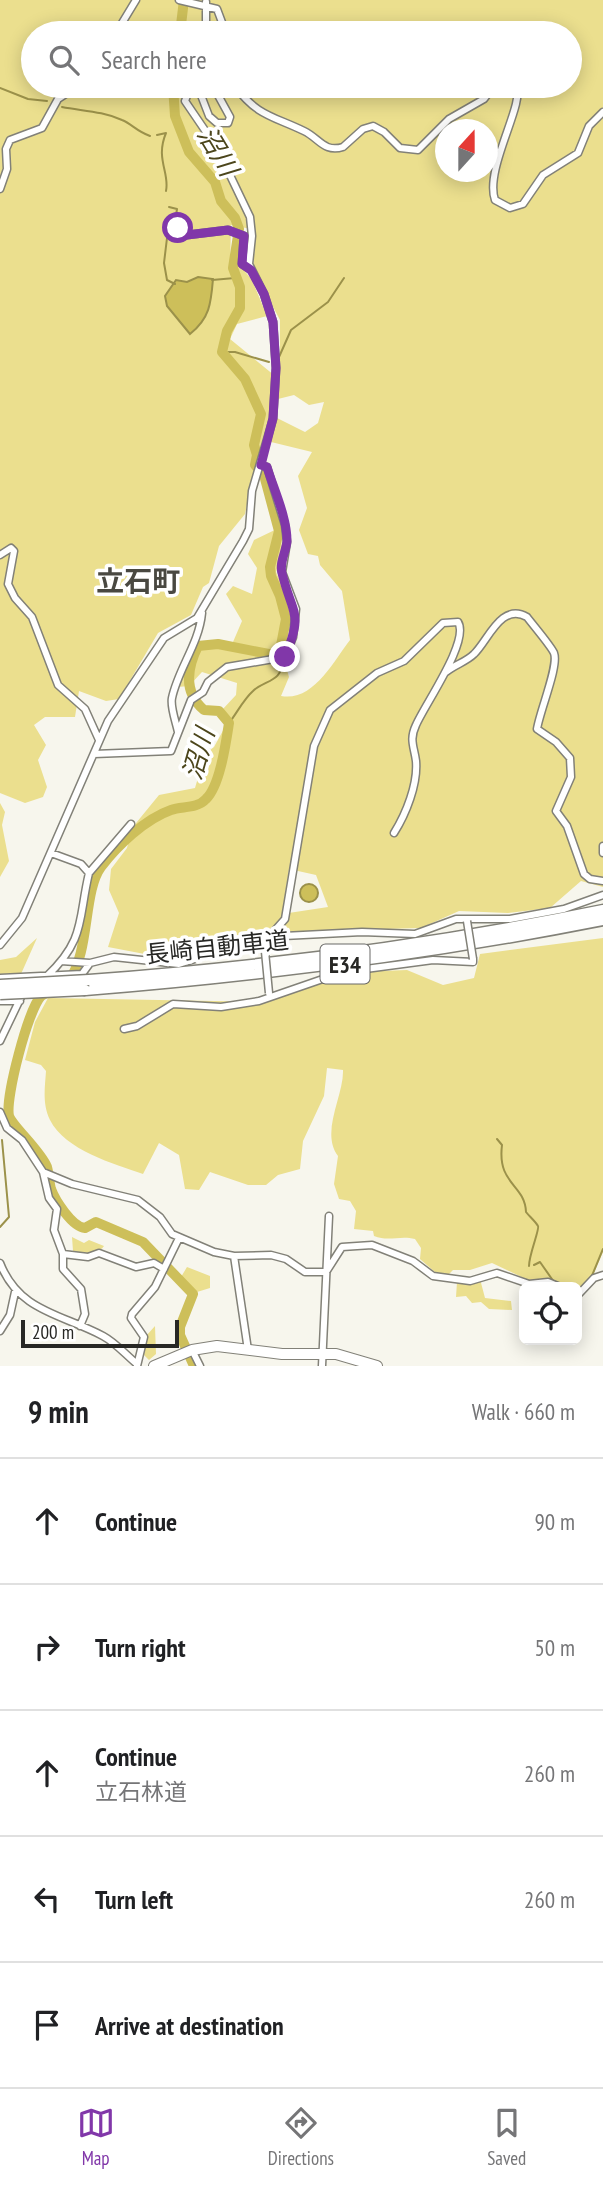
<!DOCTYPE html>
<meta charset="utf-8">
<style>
body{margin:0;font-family:"PT Sans Narrow","Noto Sans JP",sans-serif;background:#f6f6f6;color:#202124}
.controls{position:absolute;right:21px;bottom:21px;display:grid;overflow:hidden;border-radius:10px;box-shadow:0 4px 18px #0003}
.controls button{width:63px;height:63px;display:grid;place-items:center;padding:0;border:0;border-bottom:2px solid #e0e0e0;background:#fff;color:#202124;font:35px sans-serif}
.compass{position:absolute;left:435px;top:119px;width:63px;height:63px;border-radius:50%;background:#fff;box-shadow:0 4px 18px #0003;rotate:21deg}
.scale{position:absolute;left:21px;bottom:18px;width:158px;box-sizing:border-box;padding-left:7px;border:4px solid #272724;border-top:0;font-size:19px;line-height:24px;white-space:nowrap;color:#272724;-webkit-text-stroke:5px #fff;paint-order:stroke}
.stop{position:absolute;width:21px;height:21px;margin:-16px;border:5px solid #8137a9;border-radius:50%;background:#fff}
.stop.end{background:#8137a9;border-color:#fff;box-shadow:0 2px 7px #0008}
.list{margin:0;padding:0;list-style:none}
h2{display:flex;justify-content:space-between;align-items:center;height:91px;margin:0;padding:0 28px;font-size:30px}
h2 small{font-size:23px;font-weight:400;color:#757577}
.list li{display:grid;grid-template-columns:46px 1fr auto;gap:21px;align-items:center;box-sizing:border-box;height:126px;padding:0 28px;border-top:2px solid #e0e0e0}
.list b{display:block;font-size:26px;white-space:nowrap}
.list p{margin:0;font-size:23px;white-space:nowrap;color:#757577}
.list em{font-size:23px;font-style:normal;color:#757577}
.icon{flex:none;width:38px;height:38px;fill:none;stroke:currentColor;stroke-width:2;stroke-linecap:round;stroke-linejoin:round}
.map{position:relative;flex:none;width:603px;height:1366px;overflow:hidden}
.search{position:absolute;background:#fff;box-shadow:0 4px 18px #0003;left:21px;right:21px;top:21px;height:77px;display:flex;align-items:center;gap:18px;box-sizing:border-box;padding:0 24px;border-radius:38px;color:#757577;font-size:26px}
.sheet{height:721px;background:#fff}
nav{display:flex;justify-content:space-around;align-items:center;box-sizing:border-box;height:98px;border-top:2px solid #e0e0e0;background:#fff;font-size:19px;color:#757577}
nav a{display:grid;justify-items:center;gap:4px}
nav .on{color:#8137a9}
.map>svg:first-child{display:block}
.green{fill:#ebdf8e;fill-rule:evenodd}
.water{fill:#cdbf5a;stroke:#9b914a;stroke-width:2}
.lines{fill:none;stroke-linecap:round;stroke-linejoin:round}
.stream{stroke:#9b914a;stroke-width:2}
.river{stroke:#cdbf5a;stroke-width:10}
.street-casing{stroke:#828178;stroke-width:9}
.primary-casing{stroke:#828178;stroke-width:12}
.highway-casing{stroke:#828178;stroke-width:13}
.street{stroke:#fff;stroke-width:6}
.primary{stroke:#fff;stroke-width:10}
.highway{stroke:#fff;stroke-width:10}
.street-bridge-casing{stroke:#828178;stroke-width:9;stroke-linecap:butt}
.highway-bridge-casing{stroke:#828178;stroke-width:13;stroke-linecap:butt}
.street-bridge{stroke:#fff;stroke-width:6}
.highway-bridge{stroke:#fff;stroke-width:10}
.route{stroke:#8137a9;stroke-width:9}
.labels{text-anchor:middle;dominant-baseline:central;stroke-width:7;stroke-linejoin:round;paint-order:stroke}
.shield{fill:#fff;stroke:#686866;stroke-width:2}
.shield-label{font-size:23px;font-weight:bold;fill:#272724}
.street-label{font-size:24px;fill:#272724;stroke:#fff}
.water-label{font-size:26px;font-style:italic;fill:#4c461c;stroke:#fff}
.quarter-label{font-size:28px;font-weight:bold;fill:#494841;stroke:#fff}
</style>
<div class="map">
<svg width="603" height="1366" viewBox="0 0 603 1366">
<rect width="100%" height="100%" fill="#f7f6ed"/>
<path class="green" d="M0,0H603V887L581,881L550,908L508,913L459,911L421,928L279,932L261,929L176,960L108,947L119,913L109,890L111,869L127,848L132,828L159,795L195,788L205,754L214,747L225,727L222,710L236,695L237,683L202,672L189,686L178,687L193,645L230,649L242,621L226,594L233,586L252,594L257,568L248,554L254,540L281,527L282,552L276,572L289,601L291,620L283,656L289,677L281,696C313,702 333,662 350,640L342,591L320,565L318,556L308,554L299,530L307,508L298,476L312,452L271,442L277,418L305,432L318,423L324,402L309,405L294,395L278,399L254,472L245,514L219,546L209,583L203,587L191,615L158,633L119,699L106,701L79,691L75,717H45L34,725L46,745L38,760L47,787L43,797L25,803L0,793ZM33,33H570V86H33ZM446,130H488V172H446ZM231,225L256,230L253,269L280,320V380L230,339L237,324L267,316L252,280L238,263L230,273ZM198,277L190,334L187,282ZM289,869L316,875L328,907L282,914Z
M0,803L5,812L2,825L9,861L0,877Z
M37,938L21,974L0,975V960L16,957Z
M603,938V1252L593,1275L577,1292V1287H564L551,1279L532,1282L492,1263L470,1270H453L448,1275L436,1273L420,1259L421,1248L415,1239C400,1235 389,1242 374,1236L373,1231L354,1229L356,1211L350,1201L339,1199L334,1184L338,1156C320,1132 344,1096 343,1070L327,1068L324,1096L303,1141L300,1169L278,1175L266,1185H248L210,1172L199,1190L185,1189L179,1155L159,1143L143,1174C114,1164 65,1150 50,1120C42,1104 45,1087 46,1071L41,1065L25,1060L35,1022L48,998L263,1002L356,972L407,970L443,985L474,978L480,954Z
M72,1237L84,1243L89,1240L104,1246C97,1256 84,1254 73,1251Z
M187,1267L210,1276V1288L197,1292L181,1277Z
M480,1279L485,1298L511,1301L512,1310L489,1309L481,1302L472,1303L466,1296L456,1297L457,1282Z
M155,1326L156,1354L149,1360L144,1355L146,1336Z"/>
<path class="water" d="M198,277L213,279C211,303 210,318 190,334L167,306L165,296L176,280L187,282Z
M300 893a9 9 0 1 1 18 0a9 9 0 1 1-18 0Z"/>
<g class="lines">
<path class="stream" d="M0,88L28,99L47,101
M62,107C82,111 102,111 122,120C132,124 136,131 150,136
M157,135L166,133C155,159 170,173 166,191
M169,207L177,209L175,222
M167,238L164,263L167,280L175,284
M212,280L235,278
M222,352H235L269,362
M279,357L291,330L328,302L344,278
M229,723C237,713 243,700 253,691C264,680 283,682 282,661
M497,1139L502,1145C497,1185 525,1184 526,1212C529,1216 535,1221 538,1226C540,1229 529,1254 529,1266
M0,1227L9,1217L2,1140
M534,1265L540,1262L554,1282
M591,1278L603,1249"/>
<path class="river" d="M180,33L184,0
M69,980C90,953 83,891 101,867C117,846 145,819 171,810C182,806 197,809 206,799C220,786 226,742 229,723L219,711L204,710C183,692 187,668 198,646L218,644L279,656L286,619L280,596L271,576L270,567L279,531L264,475L255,465L257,455L254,445L261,414L245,379L222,352L227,331L240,308V287L233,268L239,229L235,218L221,201L215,182L189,152L175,116L173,86
M51,991C48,993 44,994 41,996C28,1010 5,1098 9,1116C12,1126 40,1150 47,1167C49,1174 49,1182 51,1189C55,1200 72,1227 85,1228L96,1222L143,1242L193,1294L180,1327V1335L194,1366"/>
<defs>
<path id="street" d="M179,0L217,9L226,33
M206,2V33
M116,33L136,0
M235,86C257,116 273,116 304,131C319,138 324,153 343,147L363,129L373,126L384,132L400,148L418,150L449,119L484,99L494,86
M516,86C526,102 484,169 495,200L510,208L523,204L543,175L578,153L589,126L603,112
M0,189L7,169L6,149L10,140L42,128L58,99L78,86
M178,228L187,235L228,230L244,236L242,264L251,270
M0,555L11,548L14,551L8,584L15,598L32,617L58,685L85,709L99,740
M446,672C454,665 466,662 474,654C488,641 501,602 527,617C533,625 551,646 554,653C559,666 540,710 537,729L556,742L570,758L571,777L556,811L567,826L584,874L590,879L603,881
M178,732C176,722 170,707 172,698C178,669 199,644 202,613
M94,754L171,751L191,700L203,692L208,682L227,667L285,657L293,637L296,609L282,572L287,542L285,525L267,467L261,465
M603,846V853
M89,873L131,824
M269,937L285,919L314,746L330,710L377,673L404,661L443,623L458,622C470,641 425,704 416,725C409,740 414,746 416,761C418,784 406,814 394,833
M0,945L22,918L108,721L164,638L197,618L243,541L249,529L252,491L273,419L276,368L273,322L264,294L249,264L252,236L250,217L217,148L185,101L190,88L199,90L209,116L217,123H228L230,117L213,86
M61,961L90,963
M47,976C86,939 78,919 89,873L81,864L51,853
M0,978L82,974L90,963L114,957L179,964L264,937L362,932L415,934L456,919H510L564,909L603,895
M0,1001H20
M124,1029L137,1026L173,1004L221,1007L259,1001L343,972L433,960L473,962V959
M0,1041L23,993
M0,1112L7,1128L22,1140L43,1172L49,1198L57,1209L54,1230L63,1254V1269L81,1289L85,1314L80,1326
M43,1172L72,1184L138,1200L160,1217L172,1234L214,1252L234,1256L271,1255L286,1259L305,1272H326L342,1247L372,1245L413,1261L433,1276L470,1281L497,1273L529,1284L548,1282L560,1287
M63,1254L88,1257L99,1253L136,1267L154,1263L164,1269
M234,1256L248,1350
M0,1263C19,1312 62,1314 103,1336C116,1343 126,1355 137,1364
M577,1296L594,1278L603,1275
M0,1331L10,1315L15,1292
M192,1350L200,1366
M137,1366L144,1337L131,1318L132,1314L155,1287L179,1238
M322,1366L329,1216"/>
<path id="primary" d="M154,1366L192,1350L217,1346L282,1354H336L377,1366"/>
<path id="highway" d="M89,980C262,967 433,945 603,910
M85,990C259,976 431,954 603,920"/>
</defs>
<use href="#street" class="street-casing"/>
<use href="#primary" class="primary-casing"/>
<use href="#highway" class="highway-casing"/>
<use href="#street" class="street"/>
<use href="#primary" class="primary"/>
<use href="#highway" class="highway"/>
<defs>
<path id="street-bridge" d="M467,921L473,959
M264,941L269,993"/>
<path id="highway-bridge" d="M0,985L89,980
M0,994L85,990"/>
</defs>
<use href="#street-bridge" class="street-bridge-casing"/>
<use href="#highway-bridge" class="highway-bridge-casing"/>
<use href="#street-bridge" class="street-bridge"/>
<use href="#highway-bridge" class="highway-bridge"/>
</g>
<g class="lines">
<path class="route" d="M178,228L187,235L228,230L244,236L242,264L251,270L264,294L273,322L276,368L273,418L261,465L267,467C274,490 287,517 287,541C286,552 279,563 282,573C292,615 304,611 285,657"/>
</g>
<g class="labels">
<rect class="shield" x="320.5" y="944.5" width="49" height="39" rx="5"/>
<g class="shield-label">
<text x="345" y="964">E34</text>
</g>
<g class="street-label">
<text transform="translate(217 947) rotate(-6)">長崎自動車道</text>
</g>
<g class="water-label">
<text transform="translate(218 151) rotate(59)">沼川</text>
<text transform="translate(198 754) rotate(-74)">沼川</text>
</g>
<g class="quarter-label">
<text x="138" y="580">立石町</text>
</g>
</g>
</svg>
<div class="controls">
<button><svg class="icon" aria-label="locate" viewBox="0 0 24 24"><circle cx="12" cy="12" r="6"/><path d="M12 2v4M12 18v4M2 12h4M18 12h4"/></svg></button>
</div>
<svg class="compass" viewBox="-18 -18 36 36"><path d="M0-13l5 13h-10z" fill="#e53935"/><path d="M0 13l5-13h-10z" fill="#757577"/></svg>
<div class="scale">200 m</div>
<div class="stop" style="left:178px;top:228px"></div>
<div class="stop end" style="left:285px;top:657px"></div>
<div class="search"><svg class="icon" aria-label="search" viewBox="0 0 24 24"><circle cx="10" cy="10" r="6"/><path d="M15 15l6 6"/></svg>Search here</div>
</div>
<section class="sheet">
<h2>9 min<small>Walk · 660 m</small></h2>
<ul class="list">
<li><svg class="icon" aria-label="ahead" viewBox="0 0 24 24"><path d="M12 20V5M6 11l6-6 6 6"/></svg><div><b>Continue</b></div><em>90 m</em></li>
<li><svg class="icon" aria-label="right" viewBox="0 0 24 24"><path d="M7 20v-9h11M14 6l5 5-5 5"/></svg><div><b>Turn right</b></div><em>50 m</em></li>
<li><svg class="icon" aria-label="ahead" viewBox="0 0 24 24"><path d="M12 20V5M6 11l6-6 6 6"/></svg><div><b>Continue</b><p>立石林道</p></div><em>260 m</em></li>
<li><svg class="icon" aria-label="left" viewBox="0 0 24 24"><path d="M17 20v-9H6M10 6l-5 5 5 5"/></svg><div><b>Turn left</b></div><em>260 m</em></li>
<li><svg class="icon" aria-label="arrive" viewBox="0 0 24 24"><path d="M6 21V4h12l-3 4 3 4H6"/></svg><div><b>Arrive at destination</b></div></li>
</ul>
</section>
<nav>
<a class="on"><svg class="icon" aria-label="map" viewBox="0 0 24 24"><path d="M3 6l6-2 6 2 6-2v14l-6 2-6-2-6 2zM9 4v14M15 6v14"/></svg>Map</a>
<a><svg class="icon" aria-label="directions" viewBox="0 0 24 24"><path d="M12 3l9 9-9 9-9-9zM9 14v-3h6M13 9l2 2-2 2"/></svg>Directions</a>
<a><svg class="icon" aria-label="saved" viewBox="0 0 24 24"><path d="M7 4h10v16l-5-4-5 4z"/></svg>Saved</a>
</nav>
